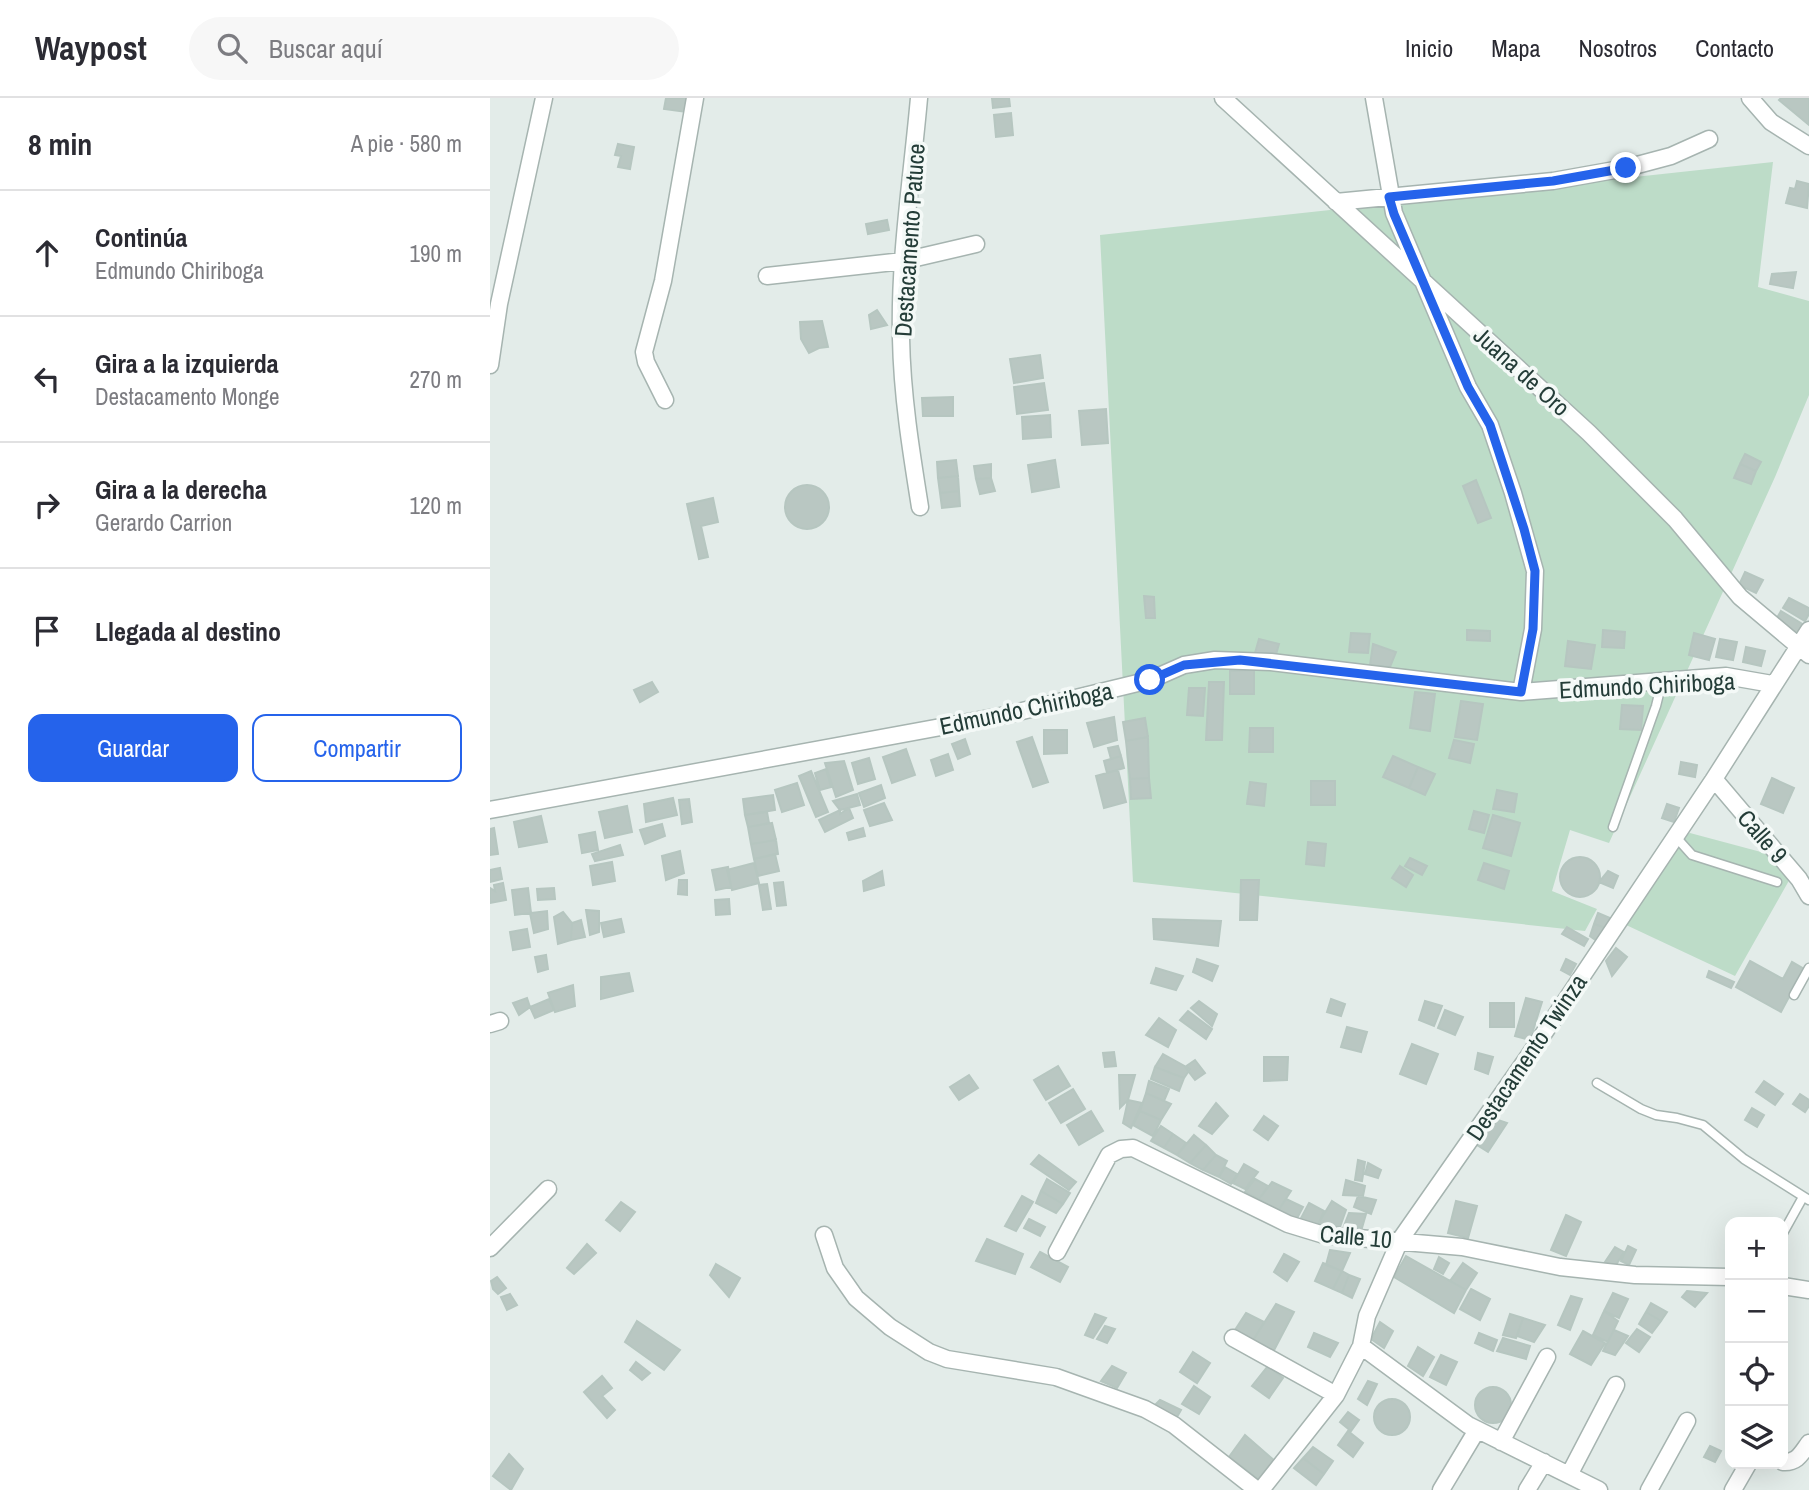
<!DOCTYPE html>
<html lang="es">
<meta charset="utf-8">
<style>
body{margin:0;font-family:"Archivo Narrow",sans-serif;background:#f7f7f7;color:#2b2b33}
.controls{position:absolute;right:21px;bottom:21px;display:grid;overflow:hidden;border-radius:14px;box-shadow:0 7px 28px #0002}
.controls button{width:63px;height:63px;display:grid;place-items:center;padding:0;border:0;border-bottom:2px solid #e1e1e2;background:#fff;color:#2b2b33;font:35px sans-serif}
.stop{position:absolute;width:21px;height:21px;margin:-16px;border:5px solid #2563eb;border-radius:50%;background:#fff}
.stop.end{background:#2563eb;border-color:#fff;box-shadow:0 2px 7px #0008}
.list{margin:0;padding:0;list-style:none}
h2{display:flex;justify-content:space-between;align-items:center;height:91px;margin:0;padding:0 28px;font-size:30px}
h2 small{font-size:23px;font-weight:400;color:#7c7c81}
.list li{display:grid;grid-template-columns:46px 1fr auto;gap:21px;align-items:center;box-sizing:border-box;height:126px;padding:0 28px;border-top:2px solid #e1e1e2}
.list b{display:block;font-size:26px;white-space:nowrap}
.list p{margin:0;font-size:23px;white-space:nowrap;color:#7c7c81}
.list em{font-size:23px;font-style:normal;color:#7c7c81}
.actions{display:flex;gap:14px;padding:21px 28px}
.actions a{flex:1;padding:16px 0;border:2px solid #2563eb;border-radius:14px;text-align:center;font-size:24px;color:#2563eb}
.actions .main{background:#2563eb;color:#fff}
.icon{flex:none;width:38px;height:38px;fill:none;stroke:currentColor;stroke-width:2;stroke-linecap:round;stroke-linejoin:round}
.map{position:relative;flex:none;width:1319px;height:1392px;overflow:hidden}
header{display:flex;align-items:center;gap:42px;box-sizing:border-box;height:98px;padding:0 35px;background:#fff;border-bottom:2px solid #e1e1e2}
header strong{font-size:33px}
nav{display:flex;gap:38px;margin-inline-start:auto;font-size:24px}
.search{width:490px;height:63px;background:#f7f7f7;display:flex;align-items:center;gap:18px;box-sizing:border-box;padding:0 24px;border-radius:38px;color:#7c7c81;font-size:26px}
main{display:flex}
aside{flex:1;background:#fff}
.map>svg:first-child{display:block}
.green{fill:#bddcc8}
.building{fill:#b9c7c2;stroke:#b6c6c0;stroke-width:2}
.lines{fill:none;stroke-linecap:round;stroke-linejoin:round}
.service-casing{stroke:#a6b4b0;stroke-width:11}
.minor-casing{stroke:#a6b4b0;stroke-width:19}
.service{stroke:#fff;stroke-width:8}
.minor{stroke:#fff;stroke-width:16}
.route{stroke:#2563eb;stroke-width:9}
.labels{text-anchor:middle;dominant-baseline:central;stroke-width:7;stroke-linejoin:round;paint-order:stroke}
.street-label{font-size:24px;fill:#243d38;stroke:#f4f9f7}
</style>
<header>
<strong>Waypost</strong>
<div class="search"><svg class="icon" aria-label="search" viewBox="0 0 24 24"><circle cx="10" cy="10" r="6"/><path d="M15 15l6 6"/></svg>Buscar aquí</div>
<nav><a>Inicio</a><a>Mapa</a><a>Nosotros</a><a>Contacto</a></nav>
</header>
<main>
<aside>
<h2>8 min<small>A pie · 580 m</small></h2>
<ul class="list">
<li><svg class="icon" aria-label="ahead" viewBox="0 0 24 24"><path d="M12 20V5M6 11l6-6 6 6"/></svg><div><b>Continúa</b><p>Edmundo Chiriboga</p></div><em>190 m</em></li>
<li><svg class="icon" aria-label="left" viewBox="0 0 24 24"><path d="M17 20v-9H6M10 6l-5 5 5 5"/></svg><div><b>Gira a la izquierda</b><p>Destacamento Monge</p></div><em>270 m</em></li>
<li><svg class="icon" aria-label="right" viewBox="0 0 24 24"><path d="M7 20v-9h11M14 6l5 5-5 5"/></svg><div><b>Gira a la derecha</b><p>Gerardo Carrion</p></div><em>120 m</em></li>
<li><svg class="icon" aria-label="arrive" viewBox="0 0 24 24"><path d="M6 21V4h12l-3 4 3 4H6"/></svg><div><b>Llegada al destino</b></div></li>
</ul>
<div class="actions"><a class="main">Guardar</a><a>Compartir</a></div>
</aside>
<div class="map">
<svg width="1319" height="1392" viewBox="0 0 1319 1392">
<rect width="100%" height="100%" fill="#e3ece9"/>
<path class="green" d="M1283,64L1268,189L1319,203V297L1285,379L1119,745L1080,732L1062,793L1107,811L1095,833L643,784L610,137Z
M1200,735L1286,758L1301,779L1245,878L1134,826L1188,740Z"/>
<path class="building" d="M176,0H199L196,14L174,11Z
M502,0H519L520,8L503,10Z
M1291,0H1319V27L1289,2Z
M521,15L523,37L506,39L504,17Z
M128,46L144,49L140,71L128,69L131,58L125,57Z
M1307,83L1319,86L1317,110L1296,105L1300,90L1305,91Z
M397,122L399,132L378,136L376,126Z
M1306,174L1303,190L1280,186L1282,176Z
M387,212L397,227L381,231L379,217Z
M332,223L338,249L329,250L319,255L311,241L310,224Z
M550,257L553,280L524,285L520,261Z
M554,285L558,312L527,316L524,289Z
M463,299V318H433L432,300Z
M616,311L618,345L592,347L589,313Z
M560,317L561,339L533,341L532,319Z
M1255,356L1271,364L1266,373L1250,366Z
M466,362L468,378L448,380L447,364Z
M565,362L569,389L542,394L538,367Z
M501,366V380L486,381L484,368Z
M1250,366L1266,373L1261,386L1244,380Z
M468,378L469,393L450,395L448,380Z
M501,380L505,393L490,396L486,381Z
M986,382L1001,420L988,425L973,388Z
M295 409a22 22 0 1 1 44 0a22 22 0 1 1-44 0Z
M469,393L470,408L452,410L450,395Z
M223,400L228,424L211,428L218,459L209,461L197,406Z
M1255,474L1273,482L1266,495L1249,487Z
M654,498L664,499L665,520H656Z
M1299,500L1319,510V516L1315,523L1293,510Z
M1291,513L1314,527L1305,538L1284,525Z
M977,532L1000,533V543L977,542Z
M1113,532L1135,534L1134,550L1112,549Z
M861,535L880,536L878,555L859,554Z
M1204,535L1225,541L1219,562L1199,557Z
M769,541L789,546L785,560L765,555Z
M1230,541L1247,544L1243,562L1226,559Z
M1078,543L1105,547L1101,571L1075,568Z
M883,546L906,554L900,569L880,567Z
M1256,549L1275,553L1271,568L1253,564Z
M764,572V596H740V573Z
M162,584L168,594L150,604L144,592Z
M719,584H734L732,642H716Z
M699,590H715L713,618L697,617Z
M925,594L945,596L940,633L920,630Z
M971,603L993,606L987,642L965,639Z
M1132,607L1153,608L1151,632L1130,631Z
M624,619L627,642L604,649L597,625Z
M655,620L658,639L636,643L633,624Z
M760,630H783V654H759Z
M554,632H577V655L554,656Z
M542,639L558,684L543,689L527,644Z
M658,639L659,680L640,681L636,643Z
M475,641L480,656L468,661L462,646Z
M964,642L984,646L980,665L959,660Z
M628,648L631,658L621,661L618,650Z
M416,651L425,677L402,685L393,659Z
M458,656L463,672L446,678L441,662Z
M631,658L634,670L617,675L614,663Z
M903,658L928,669L919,690L893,679Z
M379,660L385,681L368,686L362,665Z
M354,663L363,692L346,699L335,665Z
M1191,664L1207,667L1205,679L1189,676Z
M928,669L945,676L935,697L919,690Z
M336,671L341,689L330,692L325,675Z
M628,672L636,704L614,710L606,678Z
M321,673L338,714L326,719L309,678Z
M659,680L661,700L641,701L640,681Z
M1282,680L1304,690L1293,715L1271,706Z
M821,683H845V707H821Z
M760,684L776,686L774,708L757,706Z
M307,685L314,707L292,714L285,692Z
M391,687L395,700L374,709L369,695Z
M1007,692L1027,696L1024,714L1003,711Z
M367,696L370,707L350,712L343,703Z
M283,697L285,712L255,717L253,701Z
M183,700L187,717L156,724L154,706Z
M199,701L202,724L192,726L189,702Z
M394,705L402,722L380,728L374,712Z
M1177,706L1189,710L1184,724L1172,720Z
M137,708L142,734L115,740L109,714Z
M359,710L363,720L335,734L329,722L350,712V716Z
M984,713L999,717L994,735L979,731Z
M277,714L279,725L258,729L255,717Z
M1003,717L1030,725L1021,758L993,750Z
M51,718L57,744L29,749L24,724Z
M282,725L286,742L261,746L258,729Z
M172,726L175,738L155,746L150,732Z
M4,730L8,756L0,757V731Z
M373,730L375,738L359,742L357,735Z
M105,734L108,752L92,755L89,737Z
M286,742L288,756L264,761L261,746Z
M818,744L836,746L834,768L816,766Z
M130,747L133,757L105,763L102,756Z
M190,753L194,775L176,782L172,758Z
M285,756L289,773L268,778L264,761Z
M1070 779a20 20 0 1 1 40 0a20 20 0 1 1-40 0Z
M920,760L937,768L932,777L915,768Z
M122,764L125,783L103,787L100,768Z
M264,765L269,785L242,792L237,772Z
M994,765L1019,773L1014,791L988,782Z
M910,768L923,777L916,789L902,780Z
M238,769L241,789L226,792L222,772Z
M10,770L12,781L0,784V772Z
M392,773L394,787L374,793L373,783Z
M1118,773L1128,778L1123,790L1109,784Z
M189,782H197V797L188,796Z
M751,782H769L767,822H750Z
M293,784L296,807L287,808L284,785Z
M13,785L16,802L0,805V790L5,793L4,787Z
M277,786L281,811L273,812L269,787Z
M38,790L41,815L25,817L22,792Z
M64,790L65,801L48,802L47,791Z
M239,801L240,816L226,817L225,802Z
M96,812L109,813V834L100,837Z
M57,813L58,831L44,835L40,815Z
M73,814L82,825L81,842L68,846L64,819Z
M1108,815L1120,820L1116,830L1104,826Z
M131,821L134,834L114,839L111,825Z
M663,821L731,823L728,848L664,841Z
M91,822L95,839L81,842L82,825Z
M1104,826L1116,830L1107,843L1100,838Z
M1077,829L1098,841L1094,848L1072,836Z
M37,831L40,849L23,852L20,834Z
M1126,850L1137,859L1122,878L1116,863Z
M56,857L58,871L48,874L45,859Z
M707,861L728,868L722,883L703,874Z
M1076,861L1086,866L1080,877L1071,872Z
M1260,863L1293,881L1302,864L1314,871L1291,914L1246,889Z
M666,870L693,878L686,892L661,885Z
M1219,873L1244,884L1241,890L1217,879Z
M139,875L143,893L111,901V879Z
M83,887L85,908L65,914L58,895Z
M37,900L40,909L29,917L23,905Z
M1036,900L1052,904L1040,942L1025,938Z
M59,901L64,912L45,920L40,909Z
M841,901L855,906L851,918L837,914Z
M709,903L727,916L722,928L701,910Z
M935,903L952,908L944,928L929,922Z
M1000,905H1024V929H1000Z
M955,912L973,919L965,937L948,930Z
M698,913L722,931L716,941L690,922Z
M669,920L686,932L678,949L656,937Z
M857,929L877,934L871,954L851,949Z
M922,946L948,956L936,986L910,976Z
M624,954L626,968L615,969L613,955Z
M988,955L1003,959L998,976L985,971Z
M673,956L700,971L694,980L665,969Z
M774,959H798L797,982L774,983Z
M705,962L715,975L705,982L695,969Z
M568,968L580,988L556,1002L544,982Z
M665,969L694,980L689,993L661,981Z
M479,977L488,990L469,1002L460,989Z
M629,977H645L638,1002L630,1010Z
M659,983L679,991L674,1003L656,995Z
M1274,983L1293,996L1285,1007L1266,994Z
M583,991L595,1011L571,1025L559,1005Z
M656,995L681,1006L671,1022L650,1013Z
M1310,996L1319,1002V1008L1315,1014L1303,1006Z
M638,1002L652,1005L641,1030L633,1025Z
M726,1005L738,1018L722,1036L709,1028Z
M1262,1010L1274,1017L1267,1029L1255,1022Z
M601,1013L613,1033L589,1047L577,1027Z
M650,1013L671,1022L663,1038L643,1027Z
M774,1018L788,1028L778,1042L764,1032Z
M1005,1021L1017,1025L998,1054L987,1047Z
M671,1028L683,1036L674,1050L661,1043Z
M683,1036L696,1045L687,1057L674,1050Z
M704,1037L716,1047L700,1065L687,1057Z
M716,1047L726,1057L713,1072L700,1065Z
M549,1057L586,1084L579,1092L541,1066Z
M726,1057L737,1063L729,1079L713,1072Z
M868,1062L875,1064L872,1083L865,1082Z
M878,1065L891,1072L888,1080L875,1076Z
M754,1066L768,1074L755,1091L743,1085Z
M735,1069L747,1076L741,1086L729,1079Z
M557,1081L580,1095L573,1106L551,1093Z
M765,1081L778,1088L769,1101L755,1094Z
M856,1082L875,1088L873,1098L853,1097Z
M782,1084L801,1093L788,1113L769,1101Z
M551,1093L573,1106L566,1115L546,1105Z
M532,1098L543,1104L526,1133L515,1128Z
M868,1098L886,1102L881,1116L864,1109Z
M796,1101L813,1109L805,1124L788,1113Z
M842,1103L856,1112L850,1129L828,1126Z
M966,1103L987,1108L978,1140L958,1135Z
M131,1104L145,1114L130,1133L116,1122Z
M819,1105L834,1113L827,1130L809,1124Z
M859,1115L876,1116L872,1130L854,1128Z
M1076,1117L1091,1124L1076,1158L1061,1152Z
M539,1121L555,1129L550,1138L534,1130Z
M497,1141L533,1156L525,1176L486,1163Z
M97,1146L106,1155L84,1176L77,1170Z
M1138,1148L1146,1152L1139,1167L1131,1163Z
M1125,1149L1134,1154L1124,1170L1115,1164Z
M840,1152L860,1155L852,1173L836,1167Z
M550,1154L578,1169L570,1184L541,1169Z
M794,1156L809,1164L797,1183L784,1174Z
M916,1158L976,1192L964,1215L904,1179Z
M949,1159L959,1165L953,1176L944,1171Z
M833,1165L852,1173L843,1191L825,1183Z
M973,1165L987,1175L976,1192L960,1183Z
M226,1166L250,1180L239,1199L220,1177Z
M852,1173L859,1177L852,1195L843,1191Z
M859,1177L870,1181L862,1200L852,1195Z
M7,1179L16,1190L8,1196L3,1191L1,1183Z
M981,1191L1000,1201L990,1222L970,1211Z
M1197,1193L1217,1195L1205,1209L1192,1199Z
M1123,1195L1138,1201L1129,1220L1114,1213Z
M20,1196L27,1207L17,1212L11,1199Z
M1081,1198L1092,1201L1080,1232L1068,1227Z
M1161,1205L1177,1214L1171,1223L1156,1214Z
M786,1206L804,1214L782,1256L762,1244Z
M1114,1213L1128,1223L1118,1244L1103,1237Z
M1156,1214L1171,1223L1162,1235L1149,1226Z
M756,1215L774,1224L762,1244L743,1235Z
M605,1216L616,1220L603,1240L595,1237Z
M1020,1216L1033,1220L1026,1240L1013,1237Z
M1033,1220L1055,1227L1044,1244L1027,1238Z
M147,1223L190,1252L174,1272L135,1244Z
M890,1224L903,1233L894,1250L881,1241Z
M615,1228L625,1231L617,1245L607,1241Z
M1147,1231L1160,1239L1149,1254L1136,1245Z
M1124,1232L1138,1238L1125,1257L1113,1253Z
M1093,1233L1115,1245L1101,1267L1080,1256Z
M824,1235L848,1245L840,1259L818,1249Z
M989,1235L1007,1242L1003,1253L985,1245Z
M1013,1240L1040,1248L1036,1261L1007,1253Z
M928,1249L944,1259L933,1278L918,1268Z
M703,1254L720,1265L707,1285L690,1274Z
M951,1257L967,1264L956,1287L940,1279Z
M146,1264L160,1275L152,1282L140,1272Z
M622,1268L636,1275L627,1290L611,1283Z
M778,1268L793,1280L779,1300L762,1288Z
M112,1278L122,1290L112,1298L125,1312L117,1320L94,1294Z
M878,1283L887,1286L877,1307L868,1301Z
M704,1288L720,1299L709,1316L692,1306Z
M985 1307a18 18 0 1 1 36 0a18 18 0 1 1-36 0Z
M884 1319a18 18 0 1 1 36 0a18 18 0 1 1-36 0Z
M670,1302L691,1312L687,1319L664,1308Z
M858,1314L869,1322L861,1333L850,1324Z
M858,1333L873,1345L863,1359L848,1347Z
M755,1337L786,1364L771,1383L739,1359Z
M1220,1348L1231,1353L1225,1364L1214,1359Z
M823,1349L843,1363L834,1376L813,1360Z
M19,1356L33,1371L21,1392L3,1378Z
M813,1360L834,1376L826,1387L804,1370Z"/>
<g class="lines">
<defs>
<path id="service" d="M1123,729L1166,608L1172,584
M1185,738L1202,757L1287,784
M1304,897L1319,870
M1107,985L1151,1011L1166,1017L1187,1020L1213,1027L1254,1061L1319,1102
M1293,1135L1313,1099"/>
<path id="minor" d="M429,0C422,79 409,160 411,240C412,297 421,353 430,409
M733,0L1099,335L1185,421L1250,499L1319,557
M884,0L904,115L978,289L1000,327L1023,395L1045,473L1043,531L1031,594
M1260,0L1281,24L1319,48
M846,104L1063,83L1136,70L1181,58L1219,41
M277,178L413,163L486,146
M0,267L9,206L54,0
M175,302L156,264L154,254L173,183L205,0
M1224,681L1309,781L1319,798
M0,712L516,617L660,582L694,567L725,562L781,564L1031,594L1236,578L1282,586
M0,926L10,923
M334,1137L345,1170L366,1200L400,1229L439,1254L457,1261L566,1279L655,1311L684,1327L767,1392
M0,1150L58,1091
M567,1154L619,1057L631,1051L643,1050L798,1126L834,1137L972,1149L1070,1169L1145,1177L1240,1179
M1293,1188L1319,1192
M743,1240L846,1297
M871,1248L978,1327L1109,1392
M1011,1344L1057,1259
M1293,1364C1307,1365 1311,1356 1319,1345
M1079,1377L1126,1287
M771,1392L846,1297L871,1248L877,1218L910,1142L1038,959L1224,681L1319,532
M951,1392L987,1332
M1037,1392L1054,1364
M1159,1392L1197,1323
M1243,1392L1258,1366"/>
</defs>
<use href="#service" class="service-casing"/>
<use href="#minor" class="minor-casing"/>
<use href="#service" class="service"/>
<use href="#minor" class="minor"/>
</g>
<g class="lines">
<path class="route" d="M660,582L694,567L750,562L1031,594L1043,531L1045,473L1034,431L1000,327L978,289L904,116L899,99L1063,83L1136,70"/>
</g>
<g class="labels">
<g class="street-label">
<text transform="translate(419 142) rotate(-86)">Destacamento Patuce</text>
<text transform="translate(1032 273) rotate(42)">Juana de Oro</text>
<text transform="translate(1157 587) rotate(-3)">Edmundo Chiriboga</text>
<text transform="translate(536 610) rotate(-12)">Edmundo Chiriboga</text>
<text transform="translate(1273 738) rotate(49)">Calle 9</text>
<text transform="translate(1036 959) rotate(-56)">Destacamento Twinza</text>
<text transform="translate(866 1138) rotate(5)">Calle 10</text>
</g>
</g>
</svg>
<div class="controls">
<button>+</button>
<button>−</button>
<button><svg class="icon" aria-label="locate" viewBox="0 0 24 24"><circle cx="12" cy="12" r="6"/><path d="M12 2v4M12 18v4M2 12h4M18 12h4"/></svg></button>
<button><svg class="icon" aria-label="layers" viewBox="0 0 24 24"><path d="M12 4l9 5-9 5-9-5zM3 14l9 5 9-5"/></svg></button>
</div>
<div class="stop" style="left:660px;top:582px"></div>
<div class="stop end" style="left:1136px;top:70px"></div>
</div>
</main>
